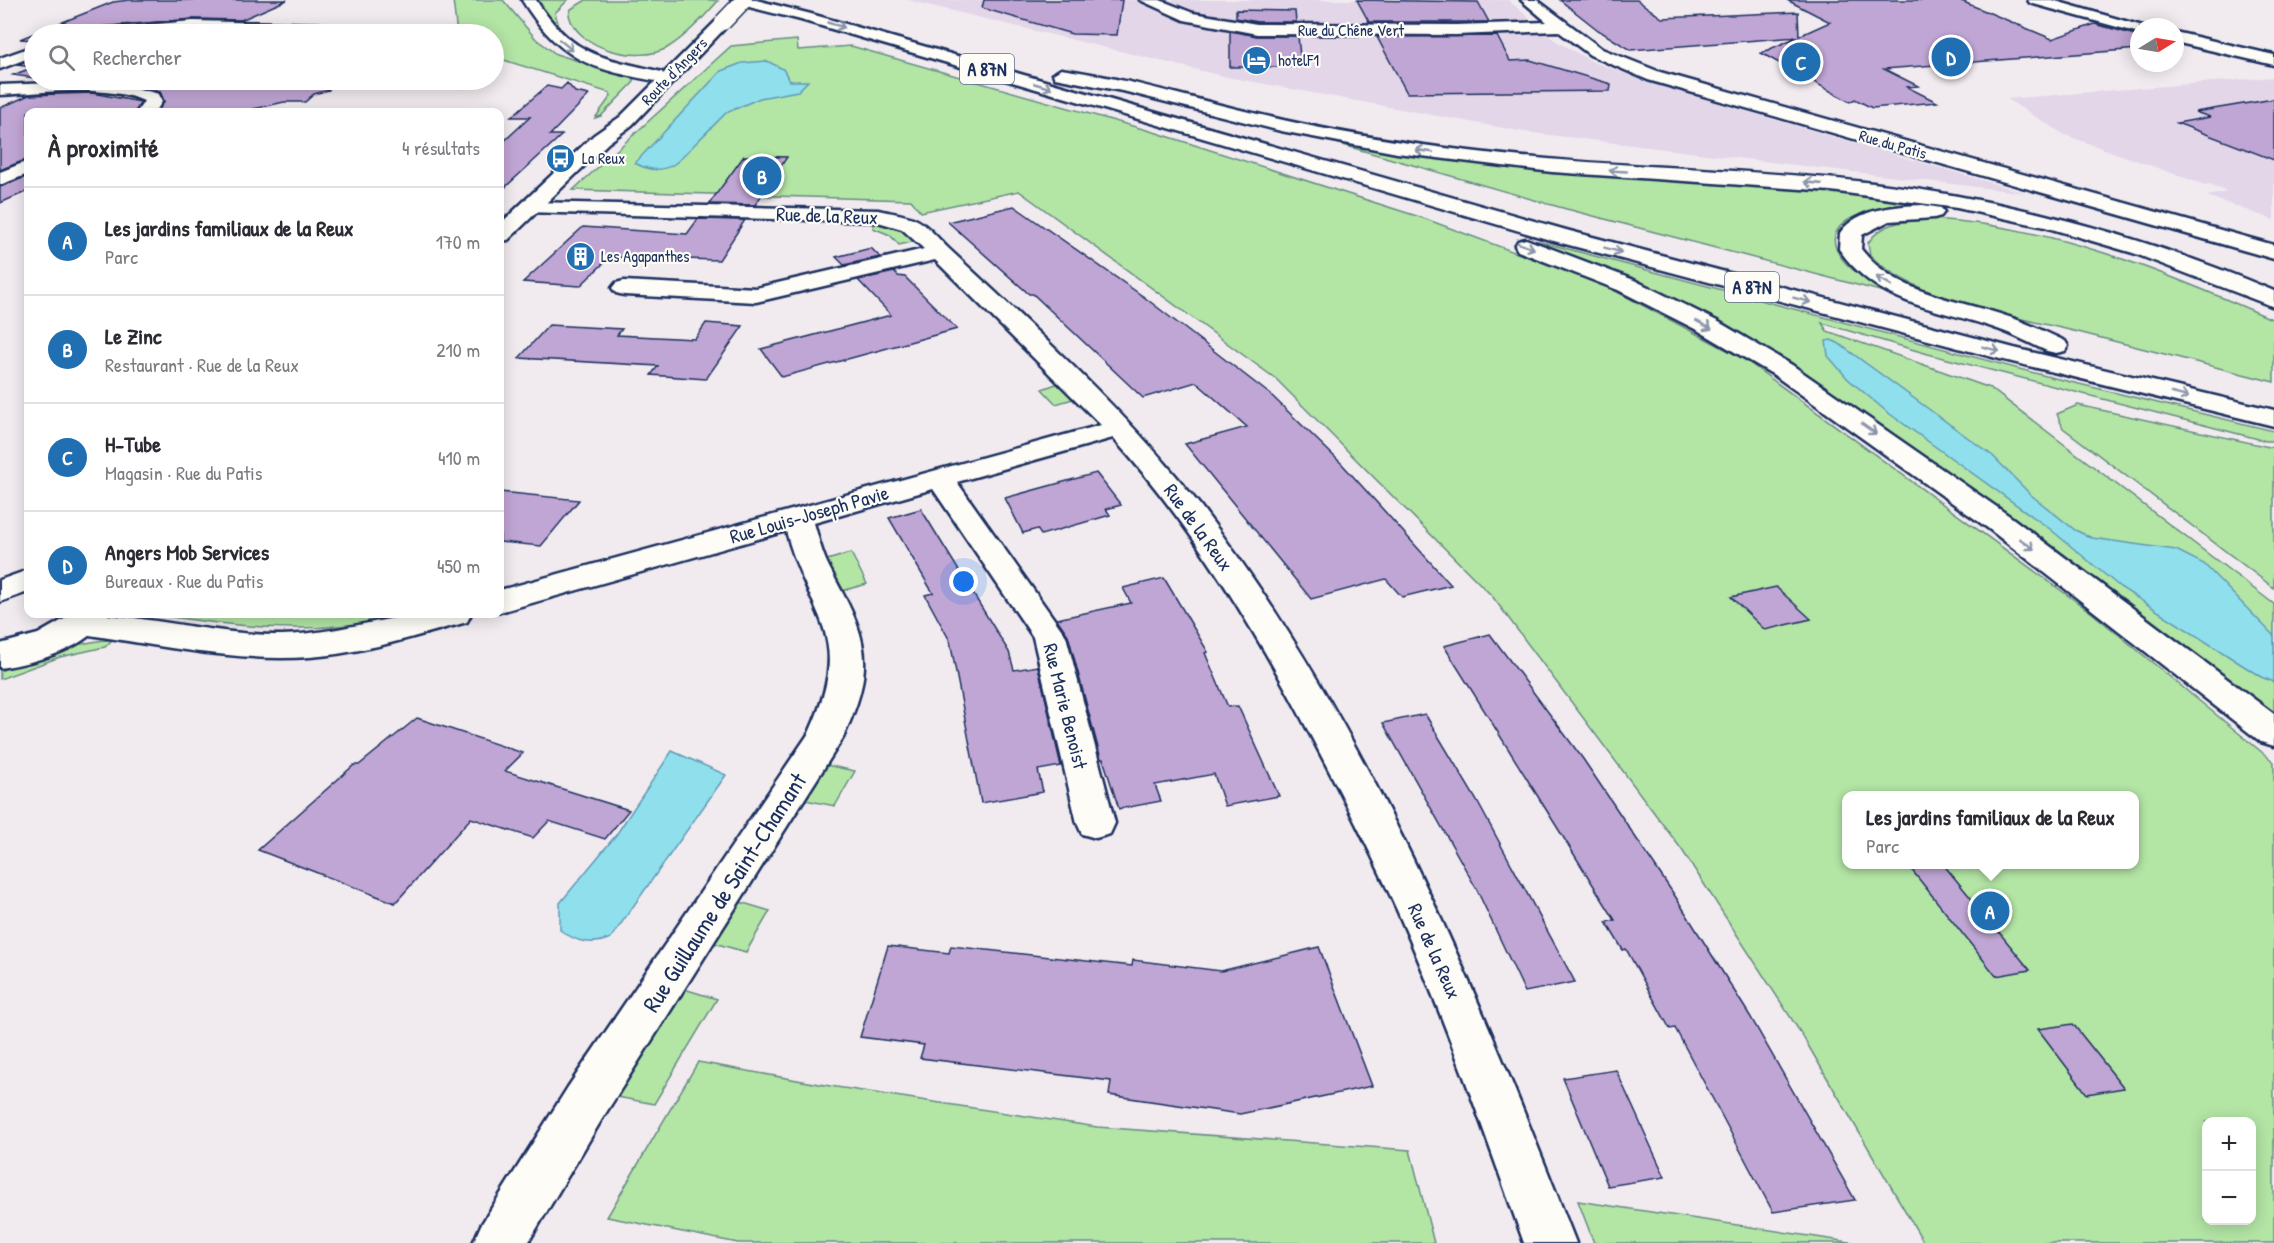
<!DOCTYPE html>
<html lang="fr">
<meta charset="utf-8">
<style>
body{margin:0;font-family:"Patrick Hand",sans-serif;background:#f7f7f7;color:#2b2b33}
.controls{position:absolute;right:18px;bottom:18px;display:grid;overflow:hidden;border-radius:12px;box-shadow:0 3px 15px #0003}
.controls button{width:54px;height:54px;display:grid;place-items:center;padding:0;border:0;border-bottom:2px solid #e1e1e2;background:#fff;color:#2b2b33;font:30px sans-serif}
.compass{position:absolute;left:2130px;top:18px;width:54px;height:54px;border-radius:50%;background:#fff;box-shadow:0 3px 15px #0003;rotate:79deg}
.you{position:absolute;left:964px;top:582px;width:21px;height:21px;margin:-15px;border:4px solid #fff;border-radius:50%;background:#1a73e8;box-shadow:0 0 0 9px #1a73e833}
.badge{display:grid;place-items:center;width:39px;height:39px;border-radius:50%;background:#1f6fb2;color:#fff;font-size:20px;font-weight:700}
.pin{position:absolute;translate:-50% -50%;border:3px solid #fff;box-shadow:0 2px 6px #0006}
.popup{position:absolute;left:1842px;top:791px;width:297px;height:78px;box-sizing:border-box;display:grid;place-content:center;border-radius:12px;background:#fff;filter:drop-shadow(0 2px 4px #0005);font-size:20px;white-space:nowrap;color:#7c7c81}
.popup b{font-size:22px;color:#2b2b33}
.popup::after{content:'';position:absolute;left:50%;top:100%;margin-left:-12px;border:12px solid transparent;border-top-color:#fff}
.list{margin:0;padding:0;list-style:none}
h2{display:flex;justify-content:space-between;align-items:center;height:78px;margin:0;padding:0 24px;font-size:26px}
h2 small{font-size:20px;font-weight:400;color:#7c7c81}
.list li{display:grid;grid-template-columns:39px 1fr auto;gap:18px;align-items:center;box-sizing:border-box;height:108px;padding:0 24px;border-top:2px solid #e1e1e2}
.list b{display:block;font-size:22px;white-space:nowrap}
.list p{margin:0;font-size:20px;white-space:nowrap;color:#7c7c81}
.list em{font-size:20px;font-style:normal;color:#7c7c81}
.icon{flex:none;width:33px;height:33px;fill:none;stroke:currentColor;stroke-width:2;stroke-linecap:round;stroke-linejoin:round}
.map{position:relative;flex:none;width:2274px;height:1243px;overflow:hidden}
.search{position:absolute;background:#fff;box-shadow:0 3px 15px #0003;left:24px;top:24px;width:480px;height:66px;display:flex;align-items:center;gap:15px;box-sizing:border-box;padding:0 21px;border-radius:33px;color:#7c7c81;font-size:22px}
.panel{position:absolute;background:#fff;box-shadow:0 3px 15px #0003;left:24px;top:108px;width:480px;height:510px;border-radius:12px}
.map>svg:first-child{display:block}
.built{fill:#e2d6e8}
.green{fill:#b3e5a5;stroke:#678a82;stroke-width:1.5;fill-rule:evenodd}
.water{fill:#90dfed;stroke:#6199b4;stroke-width:1.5}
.building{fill:#c0a6d4;stroke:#1b2f5e;stroke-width:1.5}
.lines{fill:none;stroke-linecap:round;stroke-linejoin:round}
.minor-casing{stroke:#1b2f5e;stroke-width:5}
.tertiary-casing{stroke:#1b2f5e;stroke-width:5}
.secondary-casing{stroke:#1b2f5e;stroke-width:5}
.motorway-casing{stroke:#1b2f5e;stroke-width:5}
.minor{fill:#fdfcf7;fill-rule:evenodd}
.tertiary{fill:#fdfcf7;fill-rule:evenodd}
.secondary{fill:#fdfcf7;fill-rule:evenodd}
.motorway{fill:#fdfcf7;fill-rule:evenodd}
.tertiary-bridge-casing{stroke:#1b2f5e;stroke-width:19;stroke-linecap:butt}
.tertiary-bridge{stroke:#fdfcf7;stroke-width:16}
.oneway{stroke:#8c96aa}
.labels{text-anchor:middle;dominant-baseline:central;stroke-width:4.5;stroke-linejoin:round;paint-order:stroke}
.far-street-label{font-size:16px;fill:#1b2f5e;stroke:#fdfcf7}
.far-poi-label{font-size:16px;fill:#1b2f5e;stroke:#fdfcf7;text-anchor:start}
.shield{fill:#fdfcf7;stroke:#5f6c8c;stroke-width:1.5}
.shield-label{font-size:18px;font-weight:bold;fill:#1b2f5e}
.street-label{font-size:20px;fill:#1b2f5e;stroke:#fdfcf7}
.near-street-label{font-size:24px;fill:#1b2f5e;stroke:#fdfcf7}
</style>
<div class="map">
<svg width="2274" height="1243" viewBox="0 0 2274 1243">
<rect width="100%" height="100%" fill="#f1ebf0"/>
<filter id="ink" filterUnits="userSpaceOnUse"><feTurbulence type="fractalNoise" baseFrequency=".0167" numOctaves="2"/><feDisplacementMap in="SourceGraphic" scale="12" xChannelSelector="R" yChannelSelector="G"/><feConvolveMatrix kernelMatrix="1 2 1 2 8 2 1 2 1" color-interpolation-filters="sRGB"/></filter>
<g filter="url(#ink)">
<path class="built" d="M907,0H1508L1556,41L1593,62L1663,87L2026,193L1525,132L1227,77Z
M2274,77V220L2207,196L2227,192L2210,184L2205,185L2065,135L2007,99Z"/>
<path class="green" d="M453,0H503L536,39L556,54L633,78L634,82L601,116L595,118L611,96L610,93L494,57V34H457Z
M534,0H568L555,13L562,36Z
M586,0H711L718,1C704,17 686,37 667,48C638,64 577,49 569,15L571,9Z
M797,40L798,50L851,46L1157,133L1423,218L1608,287L1744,359L2092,613L2274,762V1243H1924L1802,1035L1682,850L1492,596L1276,379L1019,191L921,212L911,200L573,190L731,46ZM1846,796H2134V864H1846ZM2206,1122H2252V1220H2206Z
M1329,141L1398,152L1799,185L1926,202L1936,208C1916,209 1895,208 1876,211C1848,215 1819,232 1844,261C1854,273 1871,282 1885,290L1880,291L1559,207Z
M1931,219C2051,225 2165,272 2274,320V382C2209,365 2143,349 2078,332C2017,317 1913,300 1870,255L1868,243C1882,221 1907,221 1931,219Z
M876,220L901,227L916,241L899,245L890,235L873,228Z
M1538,241L2046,376L2274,431V441H2266L1928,354L1822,323L1827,331L1990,388L2274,604V718L1958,482L1861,413L1771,354L1533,242Z
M1062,382L1076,398L1056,404L1042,389Z
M2078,405L2274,448V588L2063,428L2057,414Z
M851,553L867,584L841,591L827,560Z
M160,614H324L363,618L368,614H397V617C317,636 239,627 158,615Z
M113,639L105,647L60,657L0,679V671C35,655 75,643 113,639Z
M826,765L855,771L835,806L805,800Z
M740,902L770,911L746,952L714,943Z
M684,989L717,999L654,1104L617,1097Z
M698,1062L830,1086L1097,1127L1410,1150L1434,1243H738L607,1217Z
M1578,1201L1856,1243H1594Z"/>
<path class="water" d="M767,61L783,69L790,81H808L798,91L760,98L726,113L677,162C664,172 649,171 635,163L721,71L742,63Z
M1831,340L1838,343L1993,456L2031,495L2075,530L2092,538L2176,550L2204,564L2274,636V682L2261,677L2120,587L2050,529L1887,412L1848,379L1828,356L1826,341Z
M672,751L726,775L611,938C591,946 576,942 560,930V903L616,835Z"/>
<path class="building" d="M129,0H287L241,20L193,19L98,27L88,34H34V40L20,39L113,2Z
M984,0H1122L1117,35L1072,34L982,8Z
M1357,0L1478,2L1489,22H1369Z
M1560,0H1637L1662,18L1798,12L1799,36L1830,22L1787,0H1959L2052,39L2095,24L2139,36V49L1884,69L1918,86L1907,87L1937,102L1872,108L1855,99L1850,102L1761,53L1797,37L1630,50L1598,30Z
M1236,10L1295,11L1296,22H1257L1236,18Z
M1230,31L1257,36H1298L1301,67H1230Z
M1497,36L1510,61L1530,60L1611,84L1610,91L1407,93L1377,37Z
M34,58V78L13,75L34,67L16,65Z
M56,80H328L329,90L314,94L305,102H284L240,112H157L164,101L160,92L124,83Z
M567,83L575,92L589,95L550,135H562L500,192V145L530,117H511L547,86L561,89Z
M92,93L141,102L135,112H28V159L0,170V108L29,95Z
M2274,99V160L2177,123L2210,117L2195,112Z
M744,156L787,157L755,205L709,204Z
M28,176V191L0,203V187Z
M1014,206L1144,297L1271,395L1342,464L1451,585L1402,597L1386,579L1311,599L1185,444L1247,427L1196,382L1143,398L1033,294H1029L948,222Z
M698,219L745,220L719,260L610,257L580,286L523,282L583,227L687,234Z
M871,248L880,257L844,265L836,257Z
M894,272L898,276L905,277L957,329L782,377L761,349L891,315L858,280Z
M706,323L743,326L706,379L651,375L658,366L519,358L549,325L622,329L617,335L695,339Z
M1096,473L1121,505L1106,509L1110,515L1041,535L1037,529L1023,533L1005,498Z
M500,492L579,500L541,546L500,542Z
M921,509L1009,652L1014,670L1038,666L1061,766L1038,770L1043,792L981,803L950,641L925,595L933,593L889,518Z
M1164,578L1208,652L1205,653L1228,707L1238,706L1279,796L1225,806L1214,774L1155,785L1161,801L1119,809L1103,759H1101L1068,635L1057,619L1131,603L1123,588Z
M1776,587L1811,619L1765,630L1731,597Z
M1490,634L1583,759L1675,896L1750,1016L1855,1200L1773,1212L1675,1028L1670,1029L1626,949L1623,950L1606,922L1615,920L1444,646Z
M1425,714L1477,801L1575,982L1525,992L1476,888L1383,723Z
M417,718L523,753L505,771L629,810L605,839L549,821L533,838L471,818L395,903L258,850L354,765H359Z
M1907,864H1943L2030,970L1996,976Z
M888,946L949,953L951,946L1132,966L1133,960L1221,971L1319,947L1372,1086L1240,1114L1109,1095L1111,1081L920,1058L924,1045L860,1037Z
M2073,1024L2124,1088L2087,1094L2038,1029Z
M1616,1070L1652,1149L1665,1177L1608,1186L1563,1078Z"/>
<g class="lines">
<defs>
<path id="minor" d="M1140,0H1160L1193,13L1257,24L1456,25L1547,22L1521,0H1537L1602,49L1660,72L2274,245V259L1648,80L1590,55L1558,31L1456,35L1257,34L1184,20Z
M2028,0H2052L2146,27H2139V33L2030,3Z
M193,21L320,24L328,29L320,34L193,31L147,34H90L98,29Z
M2175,32L2274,55V65L2175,42Z
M34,46V56L0,69V58Z
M80,82L124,85L159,94L162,102L155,112H137L144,101C106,84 41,93 0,95V85Z
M28,161V174L0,185V172Z
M531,202L878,210C890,213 904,214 915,219C927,224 939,240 949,249C975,273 1002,298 1028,323C1089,380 1148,439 1199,504C1369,725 1475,986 1576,1243H1524C1484,1131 1445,1019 1397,910C1371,852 1342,795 1312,738C1256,631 1194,528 1113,438L957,482L1066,636L1115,823L1110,834L1096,838L1082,834L1077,823L1033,637L933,489L814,523C818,536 821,550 827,563C843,596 866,628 864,667C863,692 853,715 843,738L602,1119L528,1243H473L481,1225L568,1087L809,733C855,632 810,621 786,531L500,612V590L1101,425L935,260L756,302L624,295L616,293L612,288L616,283L624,281L756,288L924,249L902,229L878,222L524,212L521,208L524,204Z
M77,614C145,614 212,635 282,635C346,634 408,607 471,614L467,622C415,636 364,653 310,657C234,662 158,645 83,634L71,631L66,623L71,615Z"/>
<path id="tertiary" d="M723,17L731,22L728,25L632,125L608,143L508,240L500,241V224L594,135L620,117L718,19Z
M28,570V592L0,602V580Z
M73,614H109C88,649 38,662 0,668V644L38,634Z"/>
<path id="secondary" d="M522,0H536C573,57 601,57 662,72L664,76L656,81C589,69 559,59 522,0Z"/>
<path id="motorway" d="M731,0H756L811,14L1566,230L2014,348L2274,410V426L2000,359L1550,240L801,20L733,3Z
M1061,69C1125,78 1186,97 1249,112C1322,130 1395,142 1469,151C1603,168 1739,167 1873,183C2011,200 2146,237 2274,291V307L2133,253L2045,227L1957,208L1831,191L1552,172L1397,153L1281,131L1127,92L1055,78L1053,74Z
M1923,205L1941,208L1944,212L1941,216L1934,218L1889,221L1862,235L1861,249C1897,295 1957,299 2009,317C2028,323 2047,333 2065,341L2068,346L2065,351L2056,353L2047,351C2029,343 2011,333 1992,327C1933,307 1878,305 1839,249L1840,233C1857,208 1896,206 1923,205Z
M1526,239L1634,280L1717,321L1792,365L2011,517L2274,714V746L2261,742L1989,529L1774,375L1699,331L1618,290L1518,251L1515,246L1518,241Z"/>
</defs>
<use href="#minor" class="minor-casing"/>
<use href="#tertiary" class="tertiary-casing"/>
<use href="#secondary" class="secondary-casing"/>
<use href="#motorway" class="motorway-casing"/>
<use href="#minor" class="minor"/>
<use href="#tertiary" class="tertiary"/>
<use href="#secondary" class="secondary"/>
<use href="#motorway" class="motorway"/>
<defs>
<path id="tertiary-bridge" d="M723,22L744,0"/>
</defs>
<use href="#tertiary-bridge" class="tertiary-bridge-casing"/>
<use href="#tertiary-bridge" class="tertiary-bridge"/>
</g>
<defs><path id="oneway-shaft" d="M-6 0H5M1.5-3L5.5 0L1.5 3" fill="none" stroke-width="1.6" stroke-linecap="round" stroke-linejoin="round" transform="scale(1.5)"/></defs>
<g class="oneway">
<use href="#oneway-shaft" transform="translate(836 25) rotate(16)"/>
<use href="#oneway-shaft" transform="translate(566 45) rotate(39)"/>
<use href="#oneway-shaft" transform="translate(1043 86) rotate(16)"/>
<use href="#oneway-shaft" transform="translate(1424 151) rotate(-172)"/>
<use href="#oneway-shaft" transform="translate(1618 171) rotate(-177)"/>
<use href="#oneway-shaft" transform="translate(1813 183) rotate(-174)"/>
<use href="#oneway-shaft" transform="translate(1526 246) rotate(20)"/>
<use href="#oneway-shaft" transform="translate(1613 250) rotate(15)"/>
<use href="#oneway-shaft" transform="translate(1884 281) rotate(-150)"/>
<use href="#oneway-shaft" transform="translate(1802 300) rotate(15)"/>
<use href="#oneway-shaft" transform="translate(1704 325) rotate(28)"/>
<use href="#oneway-shaft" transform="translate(1991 349) rotate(15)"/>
<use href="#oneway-shaft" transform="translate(2180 395) rotate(14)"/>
<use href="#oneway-shaft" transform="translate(1869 429) rotate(35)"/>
<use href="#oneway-shaft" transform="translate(2027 544) rotate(37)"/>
</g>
</g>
<defs>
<symbol id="hotel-disc" viewBox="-11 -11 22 22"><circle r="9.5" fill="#1f6fb2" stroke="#fdfcf7"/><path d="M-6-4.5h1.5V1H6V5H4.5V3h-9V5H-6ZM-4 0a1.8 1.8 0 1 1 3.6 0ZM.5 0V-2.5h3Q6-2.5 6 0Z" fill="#fff"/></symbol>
<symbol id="bus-disc" viewBox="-11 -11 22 22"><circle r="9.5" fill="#1f6fb2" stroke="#fdfcf7"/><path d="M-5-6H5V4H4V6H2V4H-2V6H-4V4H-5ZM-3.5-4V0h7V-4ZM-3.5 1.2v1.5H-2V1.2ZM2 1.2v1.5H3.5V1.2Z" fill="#fff"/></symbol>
<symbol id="building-disc" viewBox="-11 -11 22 22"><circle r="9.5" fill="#1f6fb2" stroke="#fdfcf7"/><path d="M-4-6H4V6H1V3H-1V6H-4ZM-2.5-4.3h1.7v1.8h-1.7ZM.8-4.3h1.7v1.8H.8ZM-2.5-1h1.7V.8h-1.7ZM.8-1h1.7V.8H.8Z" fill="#fff"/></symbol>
</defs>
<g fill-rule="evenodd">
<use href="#hotel-disc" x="1240" y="44" width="33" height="33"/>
<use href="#bus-disc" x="544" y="142" width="33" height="33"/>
<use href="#building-disc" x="564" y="240" width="33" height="33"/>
</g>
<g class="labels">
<g class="far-street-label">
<text x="1351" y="30">Rue du Chêne Vert</text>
<text transform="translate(674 71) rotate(-46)">Route d’Angers</text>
<text transform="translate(1893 144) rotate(16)">Rue du Patis</text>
</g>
<g class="far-poi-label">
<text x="1278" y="60">hotelF1</text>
<text x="582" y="158">La Reux</text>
<text x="601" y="256">Les Agapanthes</text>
</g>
<g class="shield">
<rect x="960" y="54" width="54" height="30" rx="4.5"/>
<rect x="1725" y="272" width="54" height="30" rx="4.5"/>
</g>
<g class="shield-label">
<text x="987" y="69">A 87N</text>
<text x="1752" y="287">A 87N</text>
</g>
<g class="street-label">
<text transform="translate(827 215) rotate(2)">Rue de la Reux</text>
<text transform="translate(809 514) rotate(-16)">Rue Louis-Joseph Pavie</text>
<text transform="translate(1199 527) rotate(54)">Rue de la Reux</text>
<text transform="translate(1066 706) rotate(76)">Rue Marie Benoist</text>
<text transform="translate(1435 951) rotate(66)">Rue de la Reux</text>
</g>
<g class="near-street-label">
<text transform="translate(724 892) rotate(-57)">Rue Guillaume de Saint-Chamant</text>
</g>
</g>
</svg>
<div class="controls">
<button>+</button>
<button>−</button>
</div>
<svg class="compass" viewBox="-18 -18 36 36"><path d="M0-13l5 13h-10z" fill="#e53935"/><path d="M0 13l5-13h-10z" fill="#7c7c81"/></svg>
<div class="you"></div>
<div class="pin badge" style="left:1990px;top:911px">A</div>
<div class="popup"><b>Les jardins familiaux de la Reux</b>Parc</div>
<div class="pin badge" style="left:762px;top:176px">B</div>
<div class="pin badge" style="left:1801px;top:62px">C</div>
<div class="pin badge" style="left:1951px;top:57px">D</div>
<div class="search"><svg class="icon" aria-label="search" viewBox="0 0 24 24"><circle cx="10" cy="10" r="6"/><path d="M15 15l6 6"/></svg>Rechercher</div>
<section class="panel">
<h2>À proximité<small>4 résultats</small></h2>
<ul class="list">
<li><span class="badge">A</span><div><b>Les jardins familiaux de la Reux</b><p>Parc</p></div><em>170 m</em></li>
<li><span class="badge">B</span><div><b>Le Zinc</b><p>Restaurant · Rue de la Reux</p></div><em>210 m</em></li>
<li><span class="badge">C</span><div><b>H-Tube</b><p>Magasin · Rue du Patis</p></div><em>410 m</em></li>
<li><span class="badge">D</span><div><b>Angers Mob Services</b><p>Bureaux · Rue du Patis</p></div><em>450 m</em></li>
</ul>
</section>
</div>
